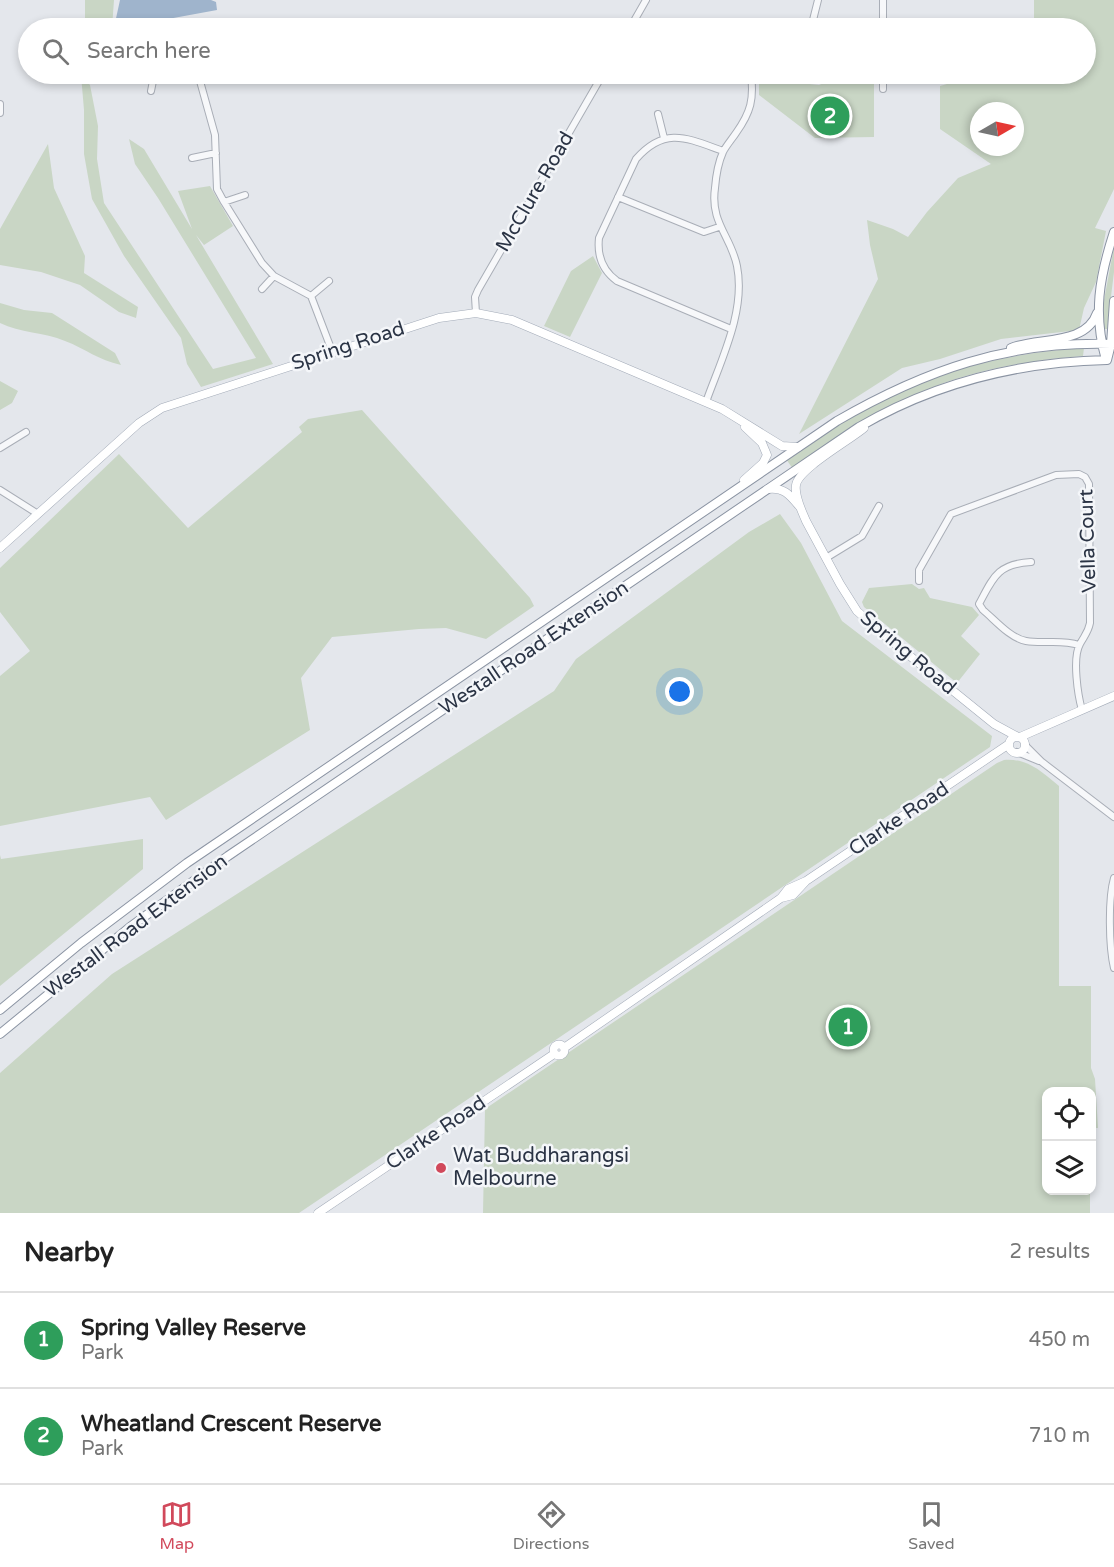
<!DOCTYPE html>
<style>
body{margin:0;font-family:"Varela Round",sans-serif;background:#f6f6f6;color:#222}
.controls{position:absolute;right:18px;bottom:18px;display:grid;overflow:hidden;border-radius:12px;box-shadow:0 3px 9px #0003}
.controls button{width:54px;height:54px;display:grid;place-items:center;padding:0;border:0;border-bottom:2px solid #e0e0e0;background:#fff;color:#222;font:30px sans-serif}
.compass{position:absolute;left:970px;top:102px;width:54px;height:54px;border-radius:50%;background:#fff;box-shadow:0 3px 9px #0003;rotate:81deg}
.you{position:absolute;left:680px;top:692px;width:21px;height:21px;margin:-15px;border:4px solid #fff;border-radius:50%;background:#1a73e8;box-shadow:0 0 0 9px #1a73e833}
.badge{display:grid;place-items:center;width:39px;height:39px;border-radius:50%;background:#d1495b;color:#fff;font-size:20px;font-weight:700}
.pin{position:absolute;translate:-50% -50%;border:3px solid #fff;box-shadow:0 2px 6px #0006}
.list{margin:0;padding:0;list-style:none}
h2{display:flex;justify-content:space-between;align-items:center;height:78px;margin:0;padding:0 24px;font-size:26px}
h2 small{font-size:20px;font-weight:400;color:#767676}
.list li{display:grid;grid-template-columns:39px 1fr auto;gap:18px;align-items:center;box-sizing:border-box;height:96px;padding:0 24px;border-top:2px solid #e0e0e0}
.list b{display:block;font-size:22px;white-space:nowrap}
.list p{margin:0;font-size:20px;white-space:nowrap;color:#767676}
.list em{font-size:20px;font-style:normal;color:#767676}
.icon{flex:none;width:33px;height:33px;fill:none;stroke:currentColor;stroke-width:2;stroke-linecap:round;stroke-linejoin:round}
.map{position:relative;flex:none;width:1114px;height:1213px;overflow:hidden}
.search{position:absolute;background:#fff;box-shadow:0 3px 9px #0003;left:18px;right:18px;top:18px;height:66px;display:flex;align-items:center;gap:15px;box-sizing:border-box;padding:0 21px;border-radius:33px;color:#767676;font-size:22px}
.sheet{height:270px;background:#fff}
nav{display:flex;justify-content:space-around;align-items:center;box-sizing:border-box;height:84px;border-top:2px solid #e0e0e0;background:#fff;font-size:16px;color:#767676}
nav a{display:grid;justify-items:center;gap:3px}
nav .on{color:#d1495b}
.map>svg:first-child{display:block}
.green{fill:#c9d6c5;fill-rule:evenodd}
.water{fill:#9fb4cc}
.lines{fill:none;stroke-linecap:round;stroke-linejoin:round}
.minor-casing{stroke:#a9aeb7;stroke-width:8}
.major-casing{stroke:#a3abb8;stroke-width:9}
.highway-casing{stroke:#8b94a3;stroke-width:10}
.minor{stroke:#f7f8fa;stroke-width:6}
.major{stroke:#fff;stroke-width:8}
.highway{stroke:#fff;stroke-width:8}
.poi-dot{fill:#d1495b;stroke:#f4f6f9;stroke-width:2}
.labels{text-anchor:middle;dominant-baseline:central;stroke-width:5;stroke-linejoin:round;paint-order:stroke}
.street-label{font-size:20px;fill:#2b3445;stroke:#f4f6f9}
.poi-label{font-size:20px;fill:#2b3445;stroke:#f4f6f9;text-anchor:start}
</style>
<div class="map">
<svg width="1114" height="1213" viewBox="0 0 1114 1213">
<rect width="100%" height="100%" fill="#e4e7ec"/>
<path class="green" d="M85,0H114L112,28H83L85,27Z
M1034,0H1114V189L1095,228L1106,231L1096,282L1084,308L1079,330L1001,339L940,359L902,368L799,434L878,279L870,245L867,220L893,229L908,237L927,212L958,178L991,164L940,129V86L981,74H1086V28H1034ZM979,111H1015V147H979Z
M759,74H783L790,82L819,85L845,74H874V137L815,138L759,95Z
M81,75L90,85L98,126L97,159L104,203L213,369L256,358L158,198L135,164L129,139L144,149L192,229L178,191L210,186L233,226L204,245L196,235L273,364L201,387L187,364L181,338L124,256L92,199L84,154V110Z
M48,144L54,188L85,256L84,273L138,307L136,318L119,312L80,285L41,272L0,265V229Z
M1114,247V272L1107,329H1102L1104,300Z
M593,256L602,273L570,337L544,326L571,271Z
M0,303L24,310L52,313L115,353L121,365C98,360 86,349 65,341C44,332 20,333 0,323Z
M1084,348L1083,356C1021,361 959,372 902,401C865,420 828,446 793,469L786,459C810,443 834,426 859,412C928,372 1005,353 1084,348Z
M0,381L18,391L12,403L0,410Z
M362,410L530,598L534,606L486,639L446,628L419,629L332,637L301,678L310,730L166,820L150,797L0,826V676L30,651L0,612V568L119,454L188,528L302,432L299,427L308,419Z
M780,514L801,543L842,621L992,736L990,747L299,1213H0V1073L112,974L554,691L576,659L749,532Z
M912,584L919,589L924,588L930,598L972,607L979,615L961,636L980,654L957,683L864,607L862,602L869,588Z
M1004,760C1028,758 1042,772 1059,786V986H1091V1068L1095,1079L1098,1128H1092V1092H1046V1190L1090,1191V1213H483L485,1109L997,763Z
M143,839V869L0,986V855L1,859Z"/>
<path class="water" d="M120,0H211L216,2L217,10L119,28L115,23Z"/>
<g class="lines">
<defs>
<path id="minor" d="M883,0V28
M630,28L646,0
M811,28L818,0
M198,74L215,135L217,189L224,202L262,263L274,276L311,296L332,351
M883,74V89
M151,91L154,76L165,74
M0,104V113
M658,114L664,138
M723,151C687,138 665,126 636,159L599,238C597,256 602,270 617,281L731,329
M192,158L216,153
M618,197L704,232L719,227
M224,202L245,195
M262,289L274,276
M311,296L329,281
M476,313L475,297L478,290L603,74
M706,402C721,360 746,311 737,266C731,236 710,223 715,188C716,176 718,163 723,152C726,146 732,139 736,133C751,112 754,99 751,74
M0,448L26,432
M0,490L38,514
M826,558L862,536L879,506
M1031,562C997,564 993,578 979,604L983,610C995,620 1010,638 1026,641C1044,644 1061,639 1079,645
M919,581V570L951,514L1056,475L1079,474L1085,477L1089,484L1090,623C1088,633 1084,636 1080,644C1072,658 1078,696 1082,710
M1025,745L1042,762L1114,817
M1017,752L1039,761
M1114,878C1108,899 1109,947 1114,968"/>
<path id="major" d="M864,428C850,440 798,469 796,485C794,496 802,511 806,521L840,584L857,611L884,635L994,724L1018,737
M744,480L763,463L767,455L762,443L745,427
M768,489C784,487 790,495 799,506
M0,548L139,423L162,408L439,318L476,313L512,320L722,409L782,446L798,447
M1020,737L1114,696
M1009 745a8 8 0 1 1 16 0a8 8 0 1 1-16 0Z
M781,898L793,895L806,881L1009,744
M553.5 1050a5.5 5.5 0 1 1 11 0a5.5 5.5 0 1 1-11 0Z
M564,1048L781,898L788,889L806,881
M318,1213L554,1054"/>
<path id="highway" d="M1011,348C1037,337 1086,346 1097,313
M1106,360C1093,314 1099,278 1114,232
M0,1010L81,943L187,863L837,421C925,370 1008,341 1111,344
M0,1034L130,927L228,856L859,427C936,382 1018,362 1107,360L1111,344L1114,301"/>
</defs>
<use href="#minor" class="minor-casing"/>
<use href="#major" class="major-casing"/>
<use href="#highway" class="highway-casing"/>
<use href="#minor" class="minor"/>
<use href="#major" class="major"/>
<use href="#highway" class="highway"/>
</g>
<circle class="poi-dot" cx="441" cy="1168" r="6"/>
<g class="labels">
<g class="street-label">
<text transform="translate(535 192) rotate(-60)">McClure Road</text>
<text transform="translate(348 346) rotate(-18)">Spring Road</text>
<text transform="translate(1088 541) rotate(-92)">Vella Court</text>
<text transform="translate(534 648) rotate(-34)">Westall Road Extension</text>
<text transform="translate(908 653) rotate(40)">Spring Road</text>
<text transform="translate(899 819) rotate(-34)">Clarke Road</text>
<text transform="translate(136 926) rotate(-37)">Westall Road Extension</text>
<text transform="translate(436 1133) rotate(-34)">Clarke Road</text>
</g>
<g class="poi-label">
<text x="453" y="1156">Wat Buddharangsi<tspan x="453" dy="23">Melbourne</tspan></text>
</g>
</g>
</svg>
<div class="controls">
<button><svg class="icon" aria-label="locate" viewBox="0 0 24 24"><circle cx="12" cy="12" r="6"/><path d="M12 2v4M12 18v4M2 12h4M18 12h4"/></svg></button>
<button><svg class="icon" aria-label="layers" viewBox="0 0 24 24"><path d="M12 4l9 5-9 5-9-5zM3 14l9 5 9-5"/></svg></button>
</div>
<svg class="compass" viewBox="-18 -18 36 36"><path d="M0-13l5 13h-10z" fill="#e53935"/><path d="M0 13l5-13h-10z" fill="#767676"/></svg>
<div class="you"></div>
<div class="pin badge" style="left:848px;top:1027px;background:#2e9e5b">1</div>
<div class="pin badge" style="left:830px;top:116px;background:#2e9e5b">2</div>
<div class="search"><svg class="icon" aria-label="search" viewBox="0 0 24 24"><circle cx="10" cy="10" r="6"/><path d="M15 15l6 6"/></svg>Search here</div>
</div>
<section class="sheet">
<h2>Nearby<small>2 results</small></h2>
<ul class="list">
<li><span class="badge" style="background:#2e9e5b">1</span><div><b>Spring Valley Reserve</b><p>Park</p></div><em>450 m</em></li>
<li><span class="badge" style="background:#2e9e5b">2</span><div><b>Wheatland Crescent Reserve</b><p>Park</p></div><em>710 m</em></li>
</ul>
</section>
<nav>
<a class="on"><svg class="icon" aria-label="map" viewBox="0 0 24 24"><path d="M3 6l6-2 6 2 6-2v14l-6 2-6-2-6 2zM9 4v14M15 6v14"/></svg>Map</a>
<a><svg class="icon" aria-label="directions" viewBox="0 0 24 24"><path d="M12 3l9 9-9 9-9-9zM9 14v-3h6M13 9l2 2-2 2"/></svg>Directions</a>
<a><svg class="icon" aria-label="saved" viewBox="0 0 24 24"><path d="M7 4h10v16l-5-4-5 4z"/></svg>Saved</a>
</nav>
